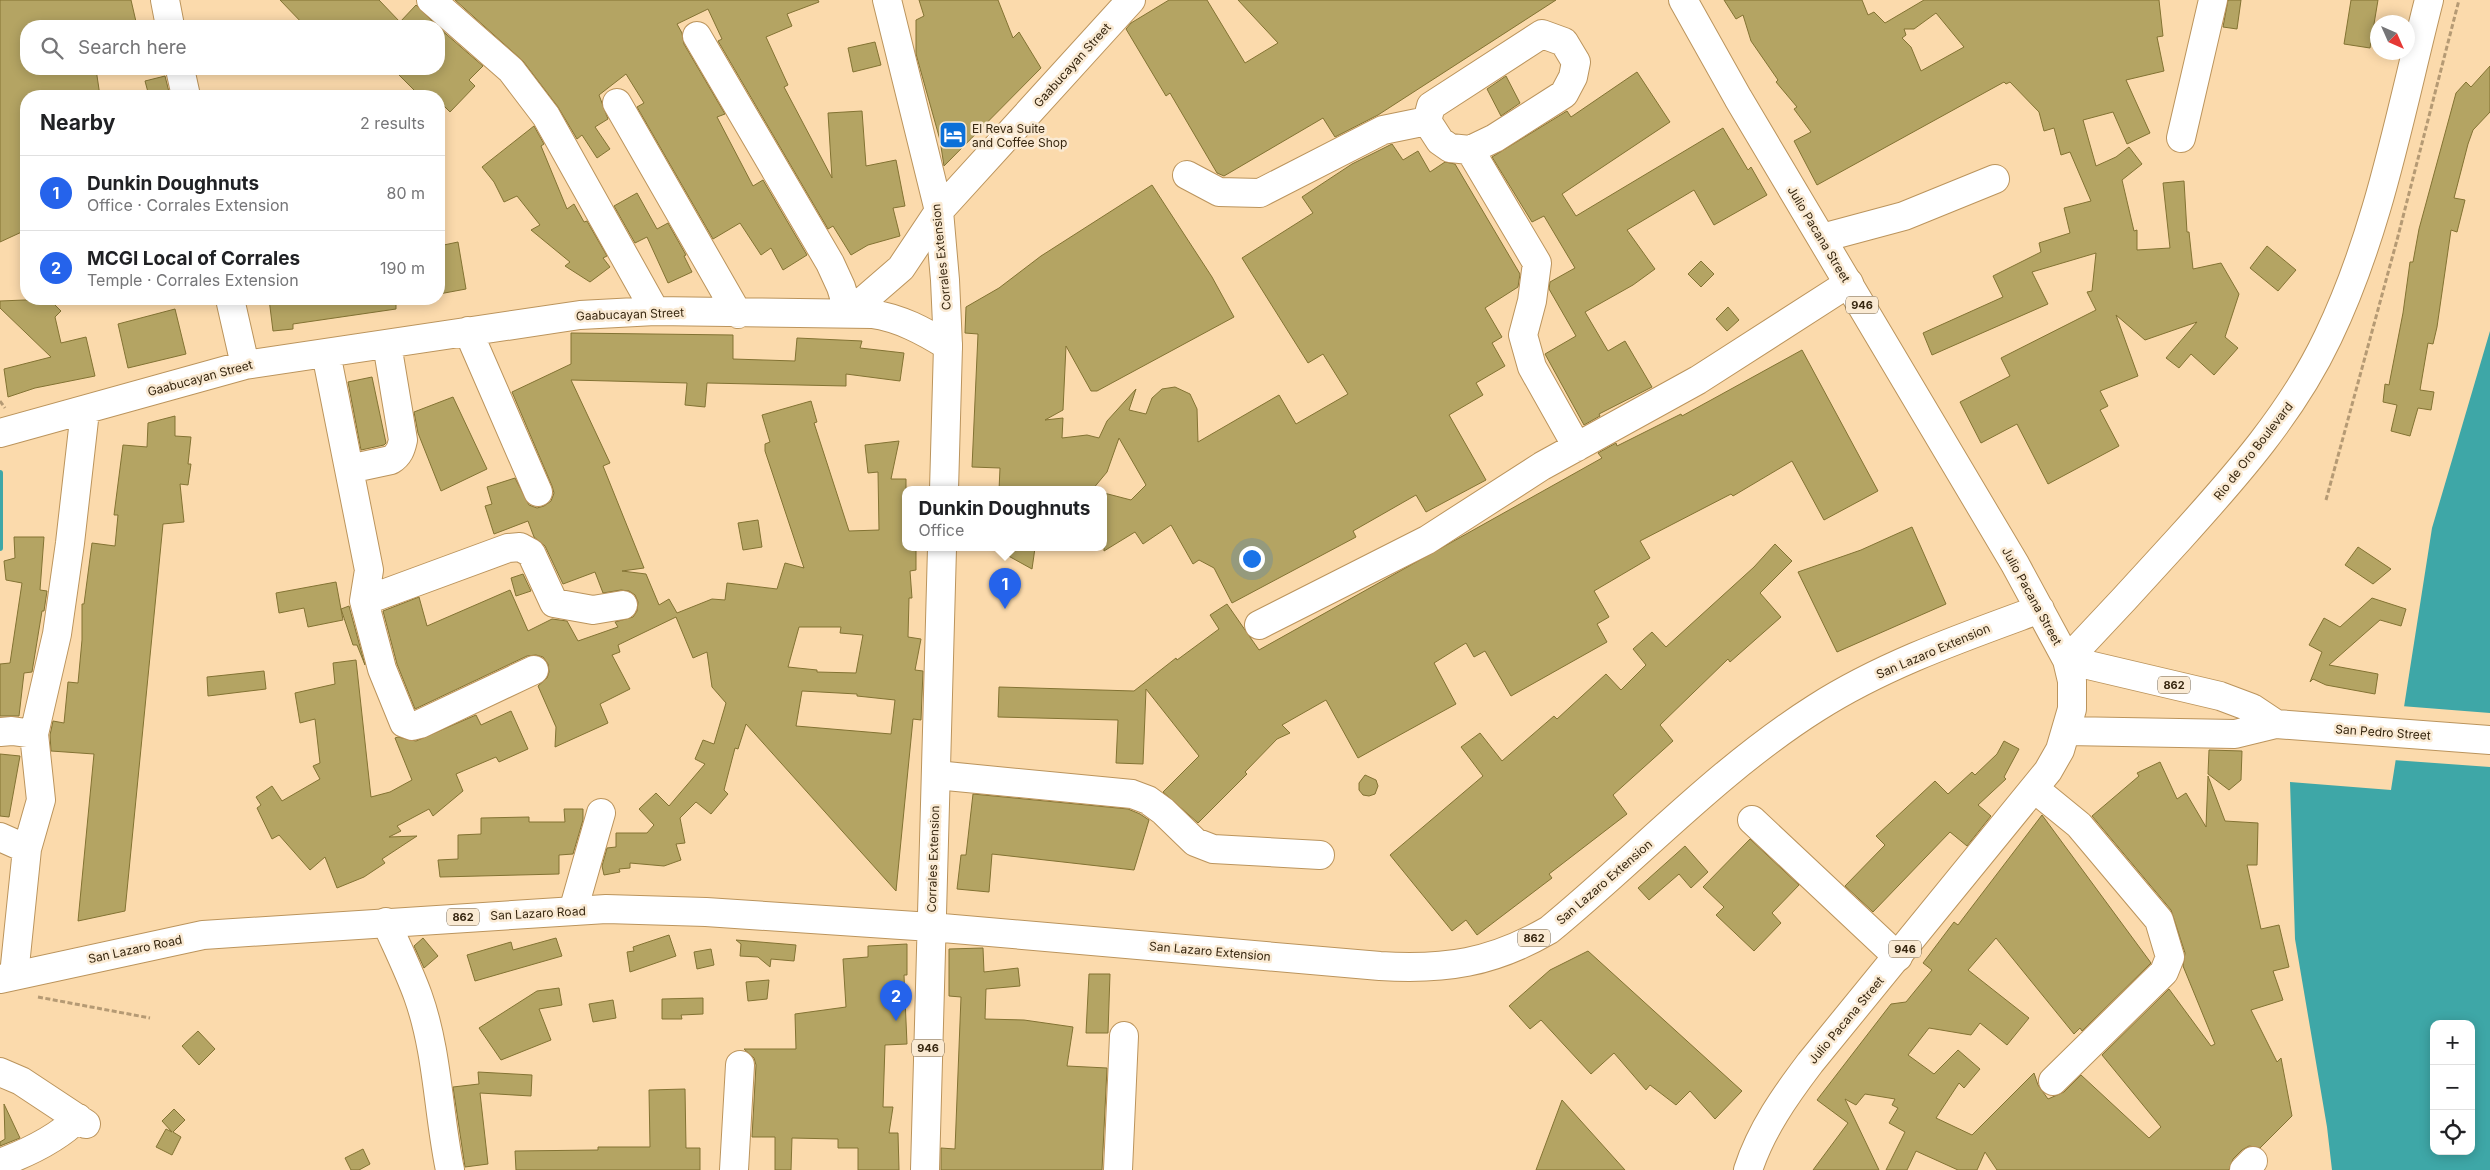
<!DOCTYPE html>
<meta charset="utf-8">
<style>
body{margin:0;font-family:Inter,sans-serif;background:#f2f2f2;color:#202124}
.controls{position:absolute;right:15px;bottom:15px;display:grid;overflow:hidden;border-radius:10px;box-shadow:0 2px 12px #0003}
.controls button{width:45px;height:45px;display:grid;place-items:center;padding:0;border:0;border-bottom:1px solid #e0e0e0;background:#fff;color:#202124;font:25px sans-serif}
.compass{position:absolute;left:2370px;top:15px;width:45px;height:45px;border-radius:50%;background:#fff;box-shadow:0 2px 12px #0003;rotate:135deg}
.you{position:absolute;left:1251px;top:558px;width:18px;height:18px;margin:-12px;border:4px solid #fff;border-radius:50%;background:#1a73e8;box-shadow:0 0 0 8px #1a73e833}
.badge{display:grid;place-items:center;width:32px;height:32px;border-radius:50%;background:#2563eb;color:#fff;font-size:16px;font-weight:700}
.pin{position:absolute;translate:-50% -41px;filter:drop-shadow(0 1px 2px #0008)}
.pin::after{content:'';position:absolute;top:26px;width:18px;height:15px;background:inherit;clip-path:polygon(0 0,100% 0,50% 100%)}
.popup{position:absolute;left:902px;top:486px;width:205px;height:65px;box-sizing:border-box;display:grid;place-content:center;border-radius:10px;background:#fff;filter:drop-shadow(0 1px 4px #0005);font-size:16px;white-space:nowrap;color:#757577}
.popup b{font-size:19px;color:#202124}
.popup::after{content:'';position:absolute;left:50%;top:100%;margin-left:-10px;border:10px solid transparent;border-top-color:#fff}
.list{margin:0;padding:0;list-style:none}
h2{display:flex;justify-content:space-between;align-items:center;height:65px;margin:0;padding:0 20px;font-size:21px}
h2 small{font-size:16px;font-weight:400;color:#757577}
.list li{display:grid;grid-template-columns:32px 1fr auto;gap:15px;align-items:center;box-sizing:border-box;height:75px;padding:0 20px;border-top:1px solid #e0e0e0}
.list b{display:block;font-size:19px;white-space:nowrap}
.list p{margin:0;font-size:16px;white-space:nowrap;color:#757577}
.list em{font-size:16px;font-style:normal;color:#757577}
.icon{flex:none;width:28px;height:28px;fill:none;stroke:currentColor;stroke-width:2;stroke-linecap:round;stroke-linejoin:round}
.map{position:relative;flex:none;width:2490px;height:1170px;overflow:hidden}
.search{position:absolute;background:#fff;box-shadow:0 2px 12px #0003;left:20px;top:20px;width:425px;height:55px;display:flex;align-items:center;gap:12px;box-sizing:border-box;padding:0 18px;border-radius:20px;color:#757577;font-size:19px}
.panel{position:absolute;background:#fff;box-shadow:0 2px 12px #0003;left:20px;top:90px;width:425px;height:215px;border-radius:20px}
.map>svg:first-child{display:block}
.water{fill:#3ea7a7;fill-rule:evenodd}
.pier{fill:#fbdaac}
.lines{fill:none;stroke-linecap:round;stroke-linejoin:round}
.stream{stroke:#3ea7a7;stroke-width:6}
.building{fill:#b4a463;stroke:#837333;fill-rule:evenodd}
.minor-casing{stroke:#bb945c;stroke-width:30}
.major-casing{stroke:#bb945c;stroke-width:30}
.path{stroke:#b59a74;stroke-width:3;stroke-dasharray:5 2.5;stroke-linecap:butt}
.minor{stroke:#fff;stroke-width:28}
.major{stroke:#fff;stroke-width:28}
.labels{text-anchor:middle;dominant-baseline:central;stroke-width:5;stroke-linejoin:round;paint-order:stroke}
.shield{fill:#faead3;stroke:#72624a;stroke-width:1}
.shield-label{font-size:11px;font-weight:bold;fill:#372710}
.street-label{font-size:12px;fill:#372710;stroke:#faead3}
.poi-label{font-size:12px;fill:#372710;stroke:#faead3;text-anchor:start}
</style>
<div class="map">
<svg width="2490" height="1170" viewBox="0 0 2490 1170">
<rect width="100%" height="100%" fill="#fbdaac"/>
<path class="water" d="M2490,331V1170H2332L2327,1127L2295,939L2290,782L2391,790L2432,528ZM2434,1024H2471V1151H2434Z"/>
<path class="pier" d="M2401,706L2490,713V767L2393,760Z"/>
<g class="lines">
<path class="stream" d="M0,473V548"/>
</g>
<path class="building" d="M0,0H131L137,26H26V69H96L100,96H26V230L0,242Z
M280,0H379L400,22L416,5L437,26H305Z
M455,0H818L819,2L787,14L792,26L766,37L788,85L784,87L832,178L828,113L862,111L866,166L896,160L905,206L893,208L900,236L868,245L851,255L833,226L828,229L718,41L722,39L708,9L677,24L682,33L684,44L725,114L717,117L753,186L763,180L807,255L783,270L771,248L761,255L740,223L713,239L637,107L644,103L626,74L599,95L608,119L595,127L610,149L597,158L582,135L577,139L558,107L523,61Z
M919,0H998L1013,38L1019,32L1041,68L944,166L940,140L916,54V20L924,16Z
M1169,0H1207L1245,63L1278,43L1238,0H1556L1378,115L1335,137L1323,118L1224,176L1217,173L1170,93L1166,96L1126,29L1131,23Z
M1724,0H1862L1868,15L1874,12L1885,23L1924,0H2159L2163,36L2157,37L2164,71L2126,80L2150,133L2127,144L2113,112L2083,120L2096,166L2116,157L2129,147L2142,164L2122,180L2134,231L2137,230V250L2170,248L2163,183L2184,181L2187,232H2189L2193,269L2221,263L2239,294L2225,337L2238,348L2214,375L2191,354L2179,368L2166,358L2197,322L2145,340L2116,315L2138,376L2100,391L2108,406L2100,410L2119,446L2048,484L2017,424L1981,443L1960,402L2010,376L2001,358L2096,310L2087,292L2092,291L2096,253L2032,272L2048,304L1932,355L1923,333L2003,297L1993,276L2041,252L2039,243L2070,233L2064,208L2091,201L2070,152L2061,155L2054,128L2044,131L2039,112L2010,82L2006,84L2004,82L1817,185L1794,141L1811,132L1794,109L1797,107L1776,82L1778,80L1751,41L1743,15L1736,19ZM1936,13L1964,47L1921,71L1911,47L1902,38L1906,35L1904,29H1914Z
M2228,0H2241L2237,29L2223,27Z
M2351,0H2378L2370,48L2344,44Z
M439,28L483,66L469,80L475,86L450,112L439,101V96H420L393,69H439Z
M875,42L881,65L853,72L848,48Z
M2490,66V112L2473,130L2468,144L2454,198L2465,200L2457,232L2451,230L2437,327L2433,344L2428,343L2420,390L2434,392L2431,410L2418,408L2410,436L2391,431L2397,405L2383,402L2385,384L2389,385L2403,313L2410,262H2413L2419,229L2456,93L2466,82L2471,87Z
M1637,72L1670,122L1562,194L1576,216L1723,128L1748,170L1751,167L1767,195L1714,225L1694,190L1627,230L1655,269L1633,285L1585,312L1608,351L1625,341L1652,387L1599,414L1600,416L1584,425L1545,354L1576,336L1549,289L1550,282L1575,268L1544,216L1532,222L1492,157L1567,111L1571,117Z
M165,76L170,96H149L145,81Z
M1506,76L1520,103L1501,116L1487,89Z
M534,126L544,144L541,146L567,209L574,204L584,222L587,221L607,256L603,258L610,267L590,282L565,266L570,262L531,230L540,225L517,196L504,202L494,182L482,167Z
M1392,144L1403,160L1418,151L1430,172L1445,162L1455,164L1520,274L1518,287L1485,308L1502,337L1492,343L1505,366L1476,383L1483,395L1449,415L1486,480L1426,512L1416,495L1353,531L1356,537L1232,603L1214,568L1199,560L1193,564L1171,525L1143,544L1135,532L1104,551V493L1131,500L1146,485L1119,438L1107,472L1092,490H999L1000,468L972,467L978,334L965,333L966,307L999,288L1041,256L1152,185L1212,277L1234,317L1097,391H1091L1066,346L1063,410L1045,420L1063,418L1062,438L1087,435L1099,438L1107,421L1136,389L1129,410L1146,414L1152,398L1162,389L1175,387L1190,394L1197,409L1198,442L1279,395L1296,424L1348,394L1323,354L1308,363L1242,258L1313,213L1302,197L1352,164Z
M637,193L657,229L668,223L686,255L684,256L692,272L668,283L647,237L635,243L614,206Z
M458,242L466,289L439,294V246Z
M2267,246L2296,270L2278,291L2250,268Z
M1701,261L1714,274L1701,287L1688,274Z
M49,299L61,311L55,317L61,343L86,337L95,376L35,388L8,397L4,369L51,357L0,308V301Z
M269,299H396V309L293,324V329L273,331Z
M1728,307L1739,320L1727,331L1716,319Z
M175,309L186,354L128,368L118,324Z
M571,333L733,335V359L795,361L797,338L862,341L860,348L904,353L900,381L846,374V386L707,383L705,407L685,405L687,383L571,380L610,463L603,466L644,568L622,571L646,574L659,605L669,599L677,613L712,599L725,600L727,583L777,589L785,563L804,568L765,451V444L770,442L762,415L811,401L817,422L814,423L849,531L879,530L878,472L868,473L865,445L899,441L891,479H906V548H916V570L910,571L912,598H909L908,637L921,639L915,670L923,671L921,720L913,719L896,891L746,724L738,749L735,748L724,790L728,794L711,814L696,802L680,818L685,843L676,844L681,860L664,866L630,863V868L619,869L620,872L604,875L602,866L607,848L616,847V833H647L654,825L639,809L656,793L669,806L705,764L695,759L703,740L714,744L726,703L712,687L707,652L693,658L676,617L618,645L620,652L612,655L630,689L600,704L608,723L555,747L556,727L538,686L547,678L549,672L548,664L543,657L536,655L527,656L415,709L397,664L383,611L419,597L427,626L510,590L528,631L552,619L567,621L578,641L618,627L615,622L633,617L637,611L638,602L635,595L629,591L621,590L603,593L595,572L563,584L545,546L534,537L528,521L494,534L485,506L492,504L487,487L515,478L529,505L537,508L544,506L551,501L554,493L552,486L512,392L571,364ZM799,627H841L840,633L863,635L856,673L817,672V670L788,667ZM802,691L857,694V696L895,700L891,734L796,726Z
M1802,350L1878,491L1824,520L1792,461L1733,496L1731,494L1640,541L1650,558L1594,591L1609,617L1597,624L1607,642L1511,696L1485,651L1474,657L1466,643L1434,663L1456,704L1358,758L1326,700L1282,725L1290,733L1277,739L1245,772L1247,774L1198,823L1163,792L1199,756L1146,689L1143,764L1116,763L1118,720L998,717L999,687L1134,691L1176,658L1177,660L1219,629L1210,615L1227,604L1259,650L1602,458L1598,453L1616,443L1617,446L1681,414L1682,416Z
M372,377L386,443L384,445L361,450L348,382Z
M453,397L487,469L441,491L418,433L414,412Z
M175,416V436L191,437L188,464H191L188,485L180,484L184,522L163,524L125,911L78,921L94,754L51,751L50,735L53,721L64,723L68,682L78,683L82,640V604H84L92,543L115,546L118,515H114L123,445L147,447L148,423Z
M758,520L762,547L743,550L738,523Z
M1912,527L1946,604L1837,652L1798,572L1861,550Z
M14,537H44L40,590L47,591L44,611H42L32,672L24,673L19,716H0V664L10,663L22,583L6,580L4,561L15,558Z
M1775,544L1792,561L1760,593L1781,617L1730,662L1728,659L1660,725L1673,741L1613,795L1627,814L1549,874L1552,878L1477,935L1466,920L1452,931L1390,855L1483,776L1461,747L1480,733L1502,761L1554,716L1557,719L1606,674L1621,690L1646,665L1633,649L1652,632L1666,647L1754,567Z
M2358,547L2391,569L2373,584L2345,565Z
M994,548H1035L1032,569Z
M523,574L531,591L516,596L511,578Z
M336,582L343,620L308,627L304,608L279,613L276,593Z
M2372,598L2406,609L2401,626L2380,620L2329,665L2378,674L2375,694L2326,685L2313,679L2310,682L2322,652L2309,645L2324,618L2340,627Z
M349,606L365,665L357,645H353L341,609Z
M356,660L371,797L390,792L412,780L395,738L398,737L416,741L476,715L481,725L511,711L528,749L499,762L496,757L456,774L463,791L433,816L429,809L397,826L401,831L389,837L417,836L382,859L385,863L364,877L337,888L325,857L310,870L279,835L272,839L257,808L261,805L256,797L272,786L282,801L320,779L313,766L320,763L315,719L300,723L295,693L335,684L333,663Z
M264,671L266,689L208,696L207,677Z
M2004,741L2019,749L2004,777L2006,779L1978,805L1991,816L1967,846L1950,832L1873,912L1845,886L1885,845L1876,836L1935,781L1948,794L1972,772L1975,775L1997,754Z
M2209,750L2242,751L2241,780L2229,790L2208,774Z
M0,754L20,756L9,817L0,816Z
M2160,762L2177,799L2186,793L2206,827L2208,776L2225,821L2258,823L2257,865H2247L2261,929L2279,925L2289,967L2273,971L2283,1000L2251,1010L2277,1062L2281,1058L2292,1116L2260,1148L2249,1146L2242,1150L2233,1159L2229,1170H1997L1985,1152L1977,1170H1958L1916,1151L1907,1170H1886L1905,1132L1889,1123L1898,1108L1892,1105L1895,1099L1865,1094L1856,1105L1845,1099L1879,1170H1813L1848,1123L1817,1100L1891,1004L1906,1002L1932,970L1923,963L1954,922L1958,925L2042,815L2151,963L2082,1031L2080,1028L2074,1034L1996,938L1968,970L2029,1018L2007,1045L1980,1023L1971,1035L1929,1028L1908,1055L1934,1074L1958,1050L1980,1069L1964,1088L1959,1083L1936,1118L1972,1135L2034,1073L2038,1085L2048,1099L2064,1092L2081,1075L2149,1138L2161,1127L2102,1055L2169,989L2211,1046L2215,1044L2183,966L2185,953L2171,910L2092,816L2139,776L2137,773Z
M1365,775L1376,780L1378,786L1375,794L1369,796L1363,795L1359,790V783Z
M973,794L1128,809L1140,814L1149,820L1134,870L992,854L989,892L957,889L961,855H966Z
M564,809H583V820L573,854L559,855V874L440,877L438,860L458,859V835L481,834V818L529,817V822H565Z
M1750,839L1799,885L1772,913L1781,923L1754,951L1716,915L1724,907L1703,887Z
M1685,846L1708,872L1691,888L1679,874L1649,900L1638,888Z
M669,935L676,956L630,972L627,952L634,951L633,947Z
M423,938L438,956L424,968L414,946Z
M556,938L562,956L475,981L467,955L511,942L513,950Z
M736,940L796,945L794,961L771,959L770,967L758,957L740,956L741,944Z
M907,944V975H904L907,1044L885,1045L883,1107H893L889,1133H898L899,1170H858V1148H838V1139L792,1138L791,1170H775V1137H752L756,1065L754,1058L744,1049H796L795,1014L846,1007L843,959L868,957V946Z
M983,948L984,972L1018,968L1020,986L986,989L985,1019L1024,1020L1073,1027L1067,1066L1107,1068L1102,1170H941V1148L955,1149L961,997L949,996V949Z
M711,949L714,965L697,969L694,952Z
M1588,951L1742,1091L1715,1119L1690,1091L1676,1105L1650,1085L1646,1090L1614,1053L1591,1074L1541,1020L1530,1029L1509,1006L1550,970Z
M1089,974H1110L1108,1033H1086Z
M769,980L767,999L748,1001L746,982Z
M559,988L562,1005L539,1009L551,1040L501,1060L479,1028L537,991Z
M703,998V1014L681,1015L682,1019H662V999Z
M613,1000L616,1018L593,1022L589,1004Z
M198,1031L215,1049L199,1065L182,1046Z
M478,1072L532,1075L531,1096L480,1093L488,1164L465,1167L453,1087L479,1084Z
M685,1089L686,1148H700V1170H516L515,1151L598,1150V1147H650L649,1090Z
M1562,1100L1625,1170H1536Z
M4,1104L20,1138L0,1146V1142L5,1139Z
M174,1109L185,1120L173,1132L181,1137L172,1155L156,1147L166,1129L172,1132L162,1121Z
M363,1149L370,1164L359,1170H351L345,1158Z"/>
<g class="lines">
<defs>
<path id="minor" d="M165,0L170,26
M431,0L511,70L546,116L655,311
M1542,34L1564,42L1576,62L1573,77L1564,94L1495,138L1470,150L1450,148L1440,141L1427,121L1431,106Z
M697,36L830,263L841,287L849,313
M180,69L186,96
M617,103L738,314
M2181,138L2213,0
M1470,150L1537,263L1532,301L1523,335L1532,367L1577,447
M1187,175L1219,192L1260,193L1383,130L1427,121
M1822,238L1904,216L1995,179
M230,299L245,365
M849,313L901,268L939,211
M468,331L538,492
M326,353L369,570L364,601L508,548L520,547L531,553L554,603L593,610L623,605
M0,433L245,365L580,315L655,311L872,314C900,318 924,331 948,346
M349,469L391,460C399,455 401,449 403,440L387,344
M364,601L382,669L404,723L412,726L420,724L534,670
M1259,625L1427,540L1542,466L1698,380L1849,283
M0,732L12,731L34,734
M936,775L1132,794L1148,800L1163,811L1195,842L1213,849L1320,855
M2035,789L2079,825L2159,920L2170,957L2164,972L2053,1081
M1752,820L1898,957
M0,837L27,849L14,975
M27,849L41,800L34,734L57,634L70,543L85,411
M573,911L601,813
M386,922C397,947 409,971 418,996C438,1052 438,1113 450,1170
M0,1072L21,1081L86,1124
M0,1163C27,1153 57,1139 78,1118
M734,1170L740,1065
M1118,1170L1124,1036
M2244,1170L2253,1161"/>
<path id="major" d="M887,0L939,211L945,280L948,346L944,490
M1683,0L1738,98L2015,564L2067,660L2072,681V709L2060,750L2048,771L1810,1063C1785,1096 1761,1130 1748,1170
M939,211L1131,0
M2067,660C2105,620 2143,579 2180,538C2236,476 2292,413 2328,337C2379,231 2400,113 2429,0
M2067,660L2220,696L2252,708L2276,724
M2067,731L2235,734L2276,724L2490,740
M0,979L203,935L606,909L706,912L931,927L1380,966C1445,970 1492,963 1549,930C1638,857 1718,770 1816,708C1885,664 1964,637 2040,609
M925,1170L942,548"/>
</defs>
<use href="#minor" class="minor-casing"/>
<use href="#major" class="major-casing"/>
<path class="path" d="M0,401L5,408
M2326,500L2397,240L2459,0
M38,997L150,1018"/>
<use href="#minor" class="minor"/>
<use href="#major" class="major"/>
</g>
<defs>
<symbol id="hotel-square" viewBox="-11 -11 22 22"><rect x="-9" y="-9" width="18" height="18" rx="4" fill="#0b70d8" stroke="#faead3"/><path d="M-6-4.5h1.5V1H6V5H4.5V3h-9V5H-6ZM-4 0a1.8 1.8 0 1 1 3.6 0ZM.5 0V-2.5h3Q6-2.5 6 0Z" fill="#fff"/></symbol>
</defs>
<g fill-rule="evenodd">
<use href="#hotel-square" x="937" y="119" width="32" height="32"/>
</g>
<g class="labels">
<g class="shield">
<rect x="1846" y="296.5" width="32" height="17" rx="4"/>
<rect x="2158" y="676.5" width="32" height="17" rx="4"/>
<rect x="447" y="908.5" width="32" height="17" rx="4"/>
<rect x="1518" y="929.5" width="32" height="17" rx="4"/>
<rect x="1889" y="940.5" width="32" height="17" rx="4"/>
<rect x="912" y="1039.5" width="32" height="17" rx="4"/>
</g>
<g class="shield-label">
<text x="1862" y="305">946</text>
<text x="2174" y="685">862</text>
<text x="463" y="917">862</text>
<text x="1534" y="938">862</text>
<text x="1905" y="949">946</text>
<text x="928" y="1048">946</text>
</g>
<g class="street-label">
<text transform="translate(1072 65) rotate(-48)">Gaabucayan Street</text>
<text transform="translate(1819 234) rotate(59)">Julio Pacana Street</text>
<text transform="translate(941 257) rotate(-96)">Corrales Extension</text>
<text transform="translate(630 314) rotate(-2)">Gaabucayan Street</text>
<text transform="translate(200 378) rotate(-15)">Gaabucayan Street</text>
<text transform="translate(2253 451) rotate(-52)">Rio de Oro Boulevard</text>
<text transform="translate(2032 596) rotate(61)">Julio Pacana Street</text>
<text transform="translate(1933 651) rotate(-23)">San Lazaro Extension</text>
<text transform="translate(2383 732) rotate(4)">San Pedro Street</text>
<text transform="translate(933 859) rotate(-88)">Corrales Extension</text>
<text transform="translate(1604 882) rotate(-41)">San Lazaro Extension</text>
<text transform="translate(538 913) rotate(-3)">San Lazaro Road</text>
<text transform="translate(135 949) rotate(-12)">San Lazaro Road</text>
<text transform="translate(1210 951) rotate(5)">San Lazaro Extension</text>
<text transform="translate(1846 1020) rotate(-50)">Julio Pacana Street</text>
</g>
<g class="poi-label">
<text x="972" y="128">El Reva Suite<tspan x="972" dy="14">and Coffee Shop</tspan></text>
</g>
</g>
</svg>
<div class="controls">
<button>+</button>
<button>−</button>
<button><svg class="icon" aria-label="locate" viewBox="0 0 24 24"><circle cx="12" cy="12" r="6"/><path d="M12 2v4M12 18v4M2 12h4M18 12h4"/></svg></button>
</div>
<svg class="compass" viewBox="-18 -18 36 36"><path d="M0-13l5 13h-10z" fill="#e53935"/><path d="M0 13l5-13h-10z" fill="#757577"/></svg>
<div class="you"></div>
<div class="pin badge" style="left:1005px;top:609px">1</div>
<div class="popup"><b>Dunkin Doughnuts</b>Office</div>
<div class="pin badge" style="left:896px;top:1021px">2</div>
<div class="search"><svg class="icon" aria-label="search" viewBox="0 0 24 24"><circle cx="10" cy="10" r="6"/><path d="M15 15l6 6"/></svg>Search here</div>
<section class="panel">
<h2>Nearby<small>2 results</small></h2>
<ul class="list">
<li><span class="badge">1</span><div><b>Dunkin Doughnuts</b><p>Office · Corrales Extension</p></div><em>80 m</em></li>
<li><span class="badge">2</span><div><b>MCGI Local of Corrales</b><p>Temple · Corrales Extension</p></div><em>190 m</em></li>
</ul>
</section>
</div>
